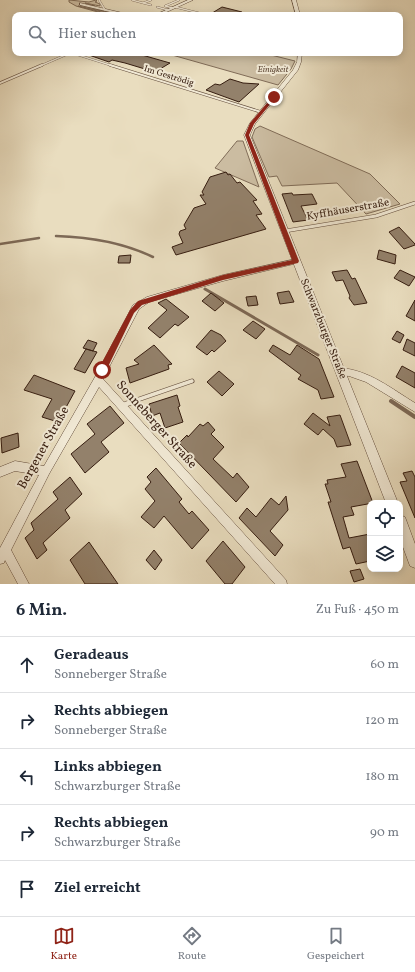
<!DOCTYPE html>
<html lang="de">
<meta charset="utf-8">
<style>
body{margin:0;font-family:Vollkorn,serif;background:#f2f2f3;color:#1f2937}
.controls{position:absolute;right:12px;bottom:12px;display:grid;overflow:hidden;border-radius:8px;box-shadow:0 2px 10px #0003}
.controls button{width:36px;height:36px;display:grid;place-items:center;padding:0;border:0;border-bottom:1px solid #e0e1e3;background:#fff;color:#1f2937;font:20px sans-serif}
.stop{position:absolute;width:12px;height:12px;margin:-9px;border:3px solid #8f2418;border-radius:50%;background:#fff}
.stop.end{background:#8f2418;border-color:#fff;box-shadow:0 1px 4px #0008}
.list{margin:0;padding:0;list-style:none}
h2{display:flex;justify-content:space-between;align-items:center;height:52px;margin:0;padding:0 16px;font-size:17px}
h2 small{font-size:13px;font-weight:400;color:#747a83}
.list li{display:grid;grid-template-columns:26px 1fr auto;gap:12px;align-items:center;box-sizing:border-box;height:56px;padding:0 16px;border-top:1px solid #e0e1e3}
.list b{display:block;font-size:15px;white-space:nowrap}
.list p{margin:0;font-size:13px;white-space:nowrap;color:#747a83}
.list em{font-size:13px;font-style:normal;color:#747a83}
.icon{flex:none;width:22px;height:22px;fill:none;stroke:currentColor;stroke-width:2;stroke-linecap:round;stroke-linejoin:round}
.map{position:relative;flex:none;width:415px;height:584px;overflow:hidden}
.search{position:absolute;background:#fff;box-shadow:0 2px 10px #0003;left:12px;right:12px;top:12px;height:44px;display:flex;align-items:center;gap:10px;box-sizing:border-box;padding:0 14px;border-radius:8px;color:#747a83;font-size:15px}
.sheet{height:332px;background:#fff}
nav{display:flex;justify-content:space-around;align-items:center;box-sizing:border-box;height:56px;border-top:1px solid #e0e1e3;background:#fff;font-size:11px;color:#747a83}
nav a{display:grid;justify-items:center;gap:2px}
nav .on{color:#8f2418}
.map>svg:first-child{display:block}
.green{fill:#cbbca1;stroke:#806c58}
.lines{fill:none;stroke-linecap:round;stroke-linejoin:round}
.stream-far2{stroke:#7d6956;stroke-width:2.5}
.stream-far1{stroke:#7d6956;stroke-width:3}
.stream{stroke:#7d6956;stroke-width:4}
.building{fill:#93816b;stroke:#361d10}
.service-far4-casing{stroke:#634d3c;stroke-width:2}
.service-far3-casing{stroke:#634d3c;stroke-width:3}
.service-far2-casing{stroke:#634d3c;stroke-width:4}
.service-far1-casing{stroke:#634d3c;stroke-width:5}
.service-casing{stroke:#634d3c;stroke-width:6}
.minor-casing{stroke:#634d3c;stroke-width:1}
.tertiary-casing{stroke:#634d3c;stroke-width:1}
.service-far4{stroke:#f1e9d5;stroke-width:1.5}
.service-far3{stroke:#f1e9d5;stroke-width:2}
.service-far2{stroke:#f1e9d5;stroke-width:3}
.service-far1{stroke:#f1e9d5;stroke-width:3.5}
.service{stroke:#f1e9d5;stroke-width:5}
.minor{fill:#f1e9d5;fill-rule:evenodd}
.tertiary{fill:#f1e9d5;fill-rule:evenodd}
.route{fill:#8f2418}
.labels{text-anchor:middle;dominant-baseline:central;stroke-width:4;stroke-linejoin:round;paint-order:stroke}
.far-park-label{font-size:9px;font-style:italic;fill:#634d3c;stroke:#f1e9d5}
.far-street-label{font-size:9px;fill:#361d10;stroke:#f1e9d5}
.street-label{font-size:11px;fill:#361d10;stroke:#f1e9d5}
.near-street-label{font-size:13px;fill:#361d10;stroke:#f1e9d5}
</style>
<div class="map">
<svg width="415" height="584" viewBox="0 0 415 584">
<rect width="100%" height="100%" fill="#e9ddbf"/>
<filter id="stains"><feTurbulence type="fractalNoise" baseFrequency=".005" numOctaves="4"/><feColorMatrix values="0 0 0 0 .2 0 0 0 0 .09 0 0 0 0 .02 0 0 0 .5 -.17"/></filter>
<radialGradient id="worn" r=".72"><stop offset=".6" stop-color="#630" stop-opacity="0"/><stop offset="1" stop-color="#630" stop-opacity=".3"/></radialGradient>
<path class="green" d="M69,0L89,2L96,0L97,1L95,2L100,4V6L85,3L95,6L80,5L120,15L78,6L113,15H109L76,6L69,2Z
M165,53H263L295,61L291,69L278,85Z
M260,126L370,174L400,204L366,214L337,183L282,186L277,176L269,177L252,137L255,129Z
M237,141H243L259,187L215,168Z"/>
<g class="lines">
<path class="stream-far2" d="M56,236C90,237 122,242 153,257
M0,244L39,238"/>
<path class="stream-far1" d="M205,289L318,355"/>
<path class="stream" d="M391,401L415,417"/>
</g>
<path class="building" d="M222,7L242,12V15H209Z
M87,53H135L170,63L155,72L125,63L112,60L109,62L86,54Z
M230,79L243,83L259,84L239,102L206,90L215,84L220,85Z
M226,172L228,175L230,174L237,183L240,182L257,200L253,201L262,214L256,215L266,229L176,255L172,247L183,243L179,234L180,231L186,229L184,225L194,208L206,204L200,195H204L202,192L210,177Z
M292,193L293,195L312,194L317,204L301,206L308,220L293,222L282,194Z
M399,227L415,244V245L404,249L389,232Z
M379,250L396,255L395,264L377,259Z
M131,255L130,263H118L119,256Z
M347,270L352,279L355,278L367,303L354,305L349,298L350,296L343,280L336,281L332,272Z
M400,270L415,277L409,286L394,278Z
M289,291L294,302L280,304L277,293Z
M211,293L224,303L215,311L202,301Z
M256,296L258,305L248,306L246,297Z
M166,299L189,317L178,326L175,324L160,338L148,328L167,310L158,303Z
M415,300V321L406,316Z
M253,321L265,329L256,339L243,330Z
M211,330L221,335L226,341L214,352L212,350L207,355L196,347Z
M397,331L404,335L400,343L392,339Z
M407,339L415,343V356L403,350Z
M88,340L97,343L93,351L83,348Z
M154,345L172,364L168,365L169,369L130,383L126,368L139,364L134,360Z
M273,345L290,355L297,345L319,359L334,397L321,399L318,390L298,379L301,375L269,351Z
M86,349L97,352L85,373L74,369Z
M402,366L415,373V388L396,377Z
M219,371L234,384L222,396L207,382Z
M34,375L75,391L58,422L42,417L52,399L24,390Z
M177,395L180,406L178,407L183,422L165,428L160,413L152,416L149,404Z
M110,406L124,423L101,442L109,452L85,473L71,454L95,434L87,424Z
M313,413L330,426L327,417L340,415L351,445L337,447L334,439L323,429L318,435L304,424Z
M208,422L215,430L211,434L224,447L213,459L233,478L237,473L249,487L236,502L179,443L187,435L188,437L200,424L203,426Z
M18,433L19,447L2,453L1,438Z
M357,461L373,503L351,507L354,515L343,517L349,538L370,534V561L356,564L350,547L343,549L328,502H331L325,484H328L327,480L346,477L341,464Z
M156,468L182,499L179,502L189,514L192,511L209,530L192,549L164,516L154,528L141,517L155,501L145,489L151,482L147,477Z
M412,471L415,477V518L400,482L407,481L403,473Z
M70,477L82,494L65,510L70,518L43,543L47,550L37,559L25,538L34,530L31,523L58,499L53,492Z
M286,496L288,510L270,531L283,545L275,556L239,518L247,508L256,517L271,498L279,505Z
M223,541L245,567L232,584H225L206,561Z
M89,542L118,584H85L70,560Z
M154,550L162,560L155,570L146,560Z
M360,569L364,579L354,582L350,571Z"/>
<g class="lines">
<defs>
<path id="service-far4" d="M99,0L105,10
M132,0L143,3L151,0
M143,3L151,5
M157,7L168,10
M175,7L207,15
M173,8L165,6L179,0
M72,53L113,66
M40,66L70,53"/>
<path id="service-far3" d="M110,65L261,112
M0,83L42,65"/>
<path id="service-far2" d="M285,231L376,216L415,203"/>
<path id="service-far1" d="M134,401L192,381"/>
<path id="service" d="M121,406L137,400"/>
<path id="minor" d="M188,0H193L160,15H155Z
M80,3L127,14L129,15H123L80,5Z
M296,259L299,261L298,263L223,281L149,302L139,309L103,379L286,580L287,584H275L99,387L49,474L11,550L29,584H18L5,560L4,563L0,564V548L39,475L15,471L0,477V467L15,461L44,466L95,377L133,305L147,297L223,275Z
M341,368C369,370 392,389 415,403V412L366,382L349,376L338,375L337,372L338,369Z"/>
<path id="tertiary" d="M292,0H296L300,15H296Z
M298,53H302L301,62L298,70L255,124L250,135L398,503H386L244,135L250,123L293,70L297,62Z
M400,515L405,517L415,544V568L410,566L400,539Z"/>
</defs>
<use href="#service-far4" class="service-far4-casing"/>
<use href="#service-far3" class="service-far3-casing"/>
<use href="#service-far2" class="service-far2-casing"/>
<use href="#service-far1" class="service-far1-casing"/>
<use href="#service" class="service-casing"/>
<use href="#minor" class="minor-casing"/>
<use href="#tertiary" class="tertiary-casing"/>
<use href="#service-far4" class="service-far4"/>
<use href="#service-far3" class="service-far3"/>
<use href="#service-far2" class="service-far2"/>
<use href="#service-far1" class="service-far1"/>
<use href="#service" class="service"/>
<use href="#minor" class="minor"/>
<use href="#tertiary" class="tertiary"/>
</g>
<path class="route" d="M273,96L276,97L254,124L249,135L299,261L298,263L223,280L142,305L134,313L105,373H99V368L130,310L138,301L223,275L292,260L245,135L250,123Z"/>
<g class="labels">
<g class="far-park-label">
<text x="273" y="69">Einigkeit</text>
</g>
<g class="far-street-label">
<text transform="translate(169 76) rotate(17)">Im Geströdig</text>
</g>
<g class="street-label">
<text transform="translate(348 210) rotate(-10)">Kyffhäuserstraße</text>
<text transform="translate(323 329) rotate(68)">Schwarzburger Straße</text>
</g>
<g class="near-street-label">
<text transform="translate(156 425) rotate(48)">Sonneberger Straße</text>
<text transform="translate(44 448) rotate(-61)">Bergener Straße</text>
</g>
</g>
<rect width="100%" height="100%" filter="url(#stains)"/>
<rect width="100%" height="100%" fill="url(#worn)"/>
</svg>
<div class="controls">
<button><svg class="icon" aria-label="locate" viewBox="0 0 24 24"><circle cx="12" cy="12" r="6"/><path d="M12 2v4M12 18v4M2 12h4M18 12h4"/></svg></button>
<button><svg class="icon" aria-label="layers" viewBox="0 0 24 24"><path d="M12 4l9 5-9 5-9-5zM3 14l9 5 9-5"/></svg></button>
</div>
<div class="stop" style="left:102px;top:370px"></div>
<div class="stop end" style="left:274px;top:97px"></div>
<div class="search"><svg class="icon" aria-label="search" viewBox="0 0 24 24"><circle cx="10" cy="10" r="6"/><path d="M15 15l6 6"/></svg>Hier suchen</div>
</div>
<section class="sheet">
<h2>6 Min.<small>Zu Fuß · 450 m</small></h2>
<ul class="list">
<li><svg class="icon" aria-label="ahead" viewBox="0 0 24 24"><path d="M12 20V5M6 11l6-6 6 6"/></svg><div><b>Geradeaus</b><p>Sonneberger Straße</p></div><em>60 m</em></li>
<li><svg class="icon" aria-label="right" viewBox="0 0 24 24"><path d="M7 20v-9h11M14 6l5 5-5 5"/></svg><div><b>Rechts abbiegen</b><p>Sonneberger Straße</p></div><em>120 m</em></li>
<li><svg class="icon" aria-label="left" viewBox="0 0 24 24"><path d="M17 20v-9H6M10 6l-5 5 5 5"/></svg><div><b>Links abbiegen</b><p>Schwarzburger Straße</p></div><em>180 m</em></li>
<li><svg class="icon" aria-label="right" viewBox="0 0 24 24"><path d="M7 20v-9h11M14 6l5 5-5 5"/></svg><div><b>Rechts abbiegen</b><p>Schwarzburger Straße</p></div><em>90 m</em></li>
<li><svg class="icon" aria-label="arrive" viewBox="0 0 24 24"><path d="M6 21V4h12l-3 4 3 4H6"/></svg><div><b>Ziel erreicht</b></div></li>
</ul>
</section>
<nav>
<a class="on"><svg class="icon" aria-label="map" viewBox="0 0 24 24"><path d="M3 6l6-2 6 2 6-2v14l-6 2-6-2-6 2zM9 4v14M15 6v14"/></svg>Karte</a>
<a><svg class="icon" aria-label="directions" viewBox="0 0 24 24"><path d="M12 3l9 9-9 9-9-9zM9 14v-3h6M13 9l2 2-2 2"/></svg>Route</a>
<a><svg class="icon" aria-label="saved" viewBox="0 0 24 24"><path d="M7 4h10v16l-5-4-5 4z"/></svg>Gespeichert</a>
</nav>
